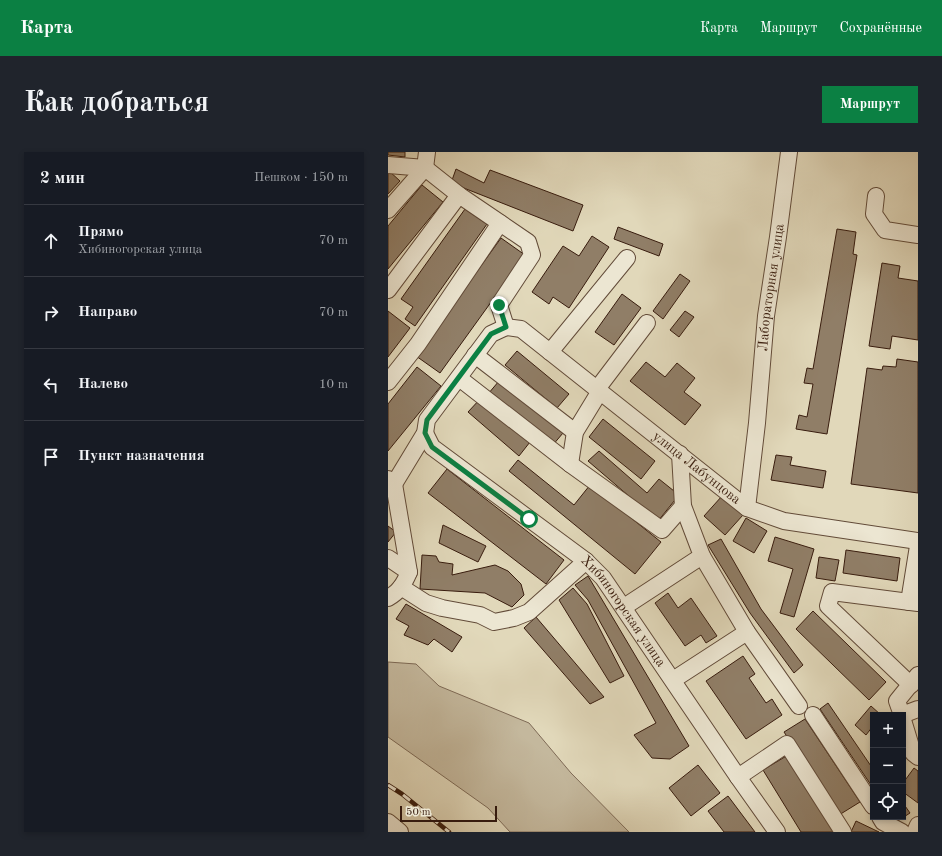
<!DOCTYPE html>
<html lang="ru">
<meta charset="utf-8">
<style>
body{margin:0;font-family:"Old Standard TT",serif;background:#20242c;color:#f1f3f6}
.controls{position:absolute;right:12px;bottom:12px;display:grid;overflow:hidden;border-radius:0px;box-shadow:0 2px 6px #0003}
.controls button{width:36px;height:36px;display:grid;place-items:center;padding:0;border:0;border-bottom:1px solid #363941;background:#171b24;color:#f1f3f6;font:20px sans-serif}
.scale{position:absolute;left:12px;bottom:10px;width:97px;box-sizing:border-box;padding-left:4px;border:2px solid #381c0e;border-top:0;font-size:11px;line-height:14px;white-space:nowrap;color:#381c0e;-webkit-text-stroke:3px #ece6d2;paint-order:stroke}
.stop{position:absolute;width:12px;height:12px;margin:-9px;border:3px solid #0b8043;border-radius:50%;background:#fff}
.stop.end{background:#0b8043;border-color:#fff;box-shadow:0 1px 4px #0008}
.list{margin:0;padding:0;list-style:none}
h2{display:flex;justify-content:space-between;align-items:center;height:52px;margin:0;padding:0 16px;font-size:17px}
h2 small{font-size:13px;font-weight:400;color:#9ea1a6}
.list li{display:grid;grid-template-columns:26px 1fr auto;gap:12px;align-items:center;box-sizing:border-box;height:72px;padding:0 16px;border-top:1px solid #363941}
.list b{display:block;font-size:15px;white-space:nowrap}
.list p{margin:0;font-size:13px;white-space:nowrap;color:#9ea1a6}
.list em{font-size:13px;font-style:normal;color:#9ea1a6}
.icon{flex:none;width:22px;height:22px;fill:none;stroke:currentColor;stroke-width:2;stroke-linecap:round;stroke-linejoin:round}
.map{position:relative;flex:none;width:530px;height:680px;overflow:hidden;border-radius:0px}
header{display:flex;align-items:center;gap:24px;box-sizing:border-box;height:56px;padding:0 20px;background:#0b8043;color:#fff}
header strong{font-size:19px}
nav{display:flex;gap:22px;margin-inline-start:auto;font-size:14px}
.intro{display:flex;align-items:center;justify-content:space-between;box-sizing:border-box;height:96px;padding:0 24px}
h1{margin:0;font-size:28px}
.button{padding:10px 18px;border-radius:0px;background:#0b8043;color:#fff;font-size:14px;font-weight:700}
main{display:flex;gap:24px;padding:0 24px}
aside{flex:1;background:#171b24;border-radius:0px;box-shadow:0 2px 6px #0003}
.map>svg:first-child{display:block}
.green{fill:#c4b89d;stroke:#7e6a56}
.building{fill:#907e67;stroke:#381c0e}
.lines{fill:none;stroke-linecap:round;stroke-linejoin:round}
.minor-casing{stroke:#624b39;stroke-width:18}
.minor{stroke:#ece6d2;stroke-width:16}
.rail-casing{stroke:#381c0e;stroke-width:4.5}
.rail{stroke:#ece6d2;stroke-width:3;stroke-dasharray:9;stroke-linecap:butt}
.route{stroke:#0b8043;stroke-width:5}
.labels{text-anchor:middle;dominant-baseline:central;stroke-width:3;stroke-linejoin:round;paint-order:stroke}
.street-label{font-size:14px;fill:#381c0e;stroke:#ece6d2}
</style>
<header>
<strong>Карта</strong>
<nav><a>Карта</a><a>Маршрут</a><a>Сохранённые</a></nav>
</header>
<div class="intro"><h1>Как добраться</h1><a class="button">Маршрут</a></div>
<main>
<aside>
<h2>2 мин<small>Пешком · 150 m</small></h2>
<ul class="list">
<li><svg class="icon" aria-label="ahead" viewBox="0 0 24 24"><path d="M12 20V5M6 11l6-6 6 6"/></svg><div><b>Прямо</b><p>Хибиногорская улица</p></div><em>70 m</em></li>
<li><svg class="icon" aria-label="right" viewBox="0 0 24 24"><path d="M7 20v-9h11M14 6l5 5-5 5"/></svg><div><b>Направо</b></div><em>70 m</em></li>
<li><svg class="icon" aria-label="left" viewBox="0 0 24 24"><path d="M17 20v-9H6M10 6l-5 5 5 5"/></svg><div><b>Налево</b></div><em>10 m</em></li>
<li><svg class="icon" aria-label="arrive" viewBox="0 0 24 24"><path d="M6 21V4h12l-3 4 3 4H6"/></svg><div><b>Пункт назначения</b></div></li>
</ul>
</aside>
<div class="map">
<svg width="530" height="680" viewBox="0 0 530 680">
<rect width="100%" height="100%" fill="#e1d8ba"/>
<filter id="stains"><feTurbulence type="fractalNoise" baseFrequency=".005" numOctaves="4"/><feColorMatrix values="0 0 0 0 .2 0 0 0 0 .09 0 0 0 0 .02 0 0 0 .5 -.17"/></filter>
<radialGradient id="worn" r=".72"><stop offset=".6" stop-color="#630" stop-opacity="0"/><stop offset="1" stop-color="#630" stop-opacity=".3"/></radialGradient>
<path class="green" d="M0,510L28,512L51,534L141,571L183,621L241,680H122L100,656L0,585Z"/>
<path class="building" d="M0,0H17V5L0,3Z
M68,17L96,31L102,18L195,53L185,79L63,31Z
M0,18L12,29L0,42Z
M34,33L55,50L0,117V74Z
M77,57L99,72L27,174L17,167L25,155L13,147Z
M230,75L275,92L271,104L226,87Z
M449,77L468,80L465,102L469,103L439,282L408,277L411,263L419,265L425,232L416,231L419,216L425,217Z
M204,84L221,95L181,156L165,145L161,152L144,140L175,94L191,104Z
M113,86L137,103L52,221L28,204Z
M494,111L512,114L510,126L530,129V188L504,184L502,197L481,194Z
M292,122L302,129L275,167L265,159Z
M234,142L253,156L226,193L207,180Z
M0,159L22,176L0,205Z
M297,159L306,165L291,185L282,178Z
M129,199L181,242L169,256L117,213Z
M509,207L530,210V341L463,332L479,216L494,218L495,214L508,215Z
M258,210L277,225L289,211L307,226L296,240L313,253L297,273L242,229Z
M29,215L53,234L0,299V252Z
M111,229L175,281L164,294L100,242Z
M93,246L142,290L131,304L80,260Z
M215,267L267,309L253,327L201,285Z
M211,299L259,341L271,327L291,343L270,369L200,309Z
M388,303L404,305L402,313L438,319L435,336L383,328Z
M130,308L186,353L202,333L273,390L247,422L121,319Z
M59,317L176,408L158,432L40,341Z
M334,344L355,363L337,383L316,364Z
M358,366L379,379L366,401L345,389Z
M55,373L98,394L90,410L51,391Z
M0,374L8,380L0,390Z
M387,385L426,397L406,465L392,461L405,417L380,409Z
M333,387L373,457L415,513L406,521L362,461L320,393Z
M458,398L512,406L509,429L455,421Z
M34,403L48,404L51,410L65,412L64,423L107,413L120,419L133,432L136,443L124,455L97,441L32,437Z
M431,405L451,408L447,429L428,426Z
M200,424L301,594L282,607L264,606L246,583L268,571L200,448L187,433Z
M185,436L199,452L236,524L222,531L171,448Z
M280,441L290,456L303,446L329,484L318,491L313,483L297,494L267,451Z
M18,452L74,485L64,500L46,487L40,493L16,483L21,474L8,467Z
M425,459L498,530L481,548L408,477Z
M148,465L216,545L202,552L136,476Z
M355,504L367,522L361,526L378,551L384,547L394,563L358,587L318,529Z
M440,551L485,617V636L432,557Z
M483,554L493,563H485V574L478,583L467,573Z
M417,567L472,650L451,663L396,580Z
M400,603L447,680H413L375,618Z
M310,613L332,641L303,664L281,636Z
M526,616L530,619V651L515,640V631Z
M340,644L367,680H336L320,659Z
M515,651L522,661L508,670L505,665H515Z
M468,669L491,680H463Z"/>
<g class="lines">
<defs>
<g id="minor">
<path d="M0,13L37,16L71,43"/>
<path d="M488,44L486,62L497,78L530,83"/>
<path d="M0,58L37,16L39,0"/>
<path d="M0,138L71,43L140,90L144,103L111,153L118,175"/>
<path id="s1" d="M118,175L133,177L359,356L396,369L530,389"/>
<path d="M162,200L239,106"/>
<path d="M87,203L187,280"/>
<path d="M71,226L182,312L274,378L295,354"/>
<path d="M0,230L30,192L112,71"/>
<path d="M209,237L259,171"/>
<path id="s2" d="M37,281L44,295L198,409L215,426L350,625L389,680"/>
<path d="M182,312L187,280L212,239"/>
<path d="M0,327L6,332L37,281L39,268L103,182L118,175"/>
<path id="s3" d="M359,356L369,271L378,164L390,85L401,0"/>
<path d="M0,406L21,420"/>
<path d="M13,435L38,451L54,456L92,463L106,470L126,466L141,460L198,409"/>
<path d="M0,446C11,440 16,432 21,420L6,332"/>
<path d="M521,450L530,394"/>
<path d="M236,455L314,404L295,354L292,302"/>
<path d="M359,480L411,554"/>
<path d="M530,523L509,549L514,563L530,557"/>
<path d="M285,528L359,480L314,404"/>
<path d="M523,533L440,454L444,440L530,451"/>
<path d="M425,563L485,654"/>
<path d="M515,568L525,601L530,605"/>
<path d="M350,625L399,592L455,680"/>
<path d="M492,665L495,670L514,680"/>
<path d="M0,670L12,680"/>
<path d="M527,680L530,673"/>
</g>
</defs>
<use href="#minor" class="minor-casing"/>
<use href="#minor" class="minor"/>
<defs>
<path id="rail" d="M0,633L14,642L61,680"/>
</defs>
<use href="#rail" class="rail-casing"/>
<use href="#rail" class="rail"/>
</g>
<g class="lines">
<path class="route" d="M111,153L118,175L103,182L39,268L37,281L44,295L141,367"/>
</g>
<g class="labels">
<g class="street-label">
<text stroke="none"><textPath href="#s3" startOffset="222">Лабораторная улица</textPath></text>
<text stroke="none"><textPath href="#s1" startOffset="239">улица Лабунцова</textPath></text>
<text stroke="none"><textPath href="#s2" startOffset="270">Хибиногорская улица</textPath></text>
</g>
</g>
<rect width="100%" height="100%" filter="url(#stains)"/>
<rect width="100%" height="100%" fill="url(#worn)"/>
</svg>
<div class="controls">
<button>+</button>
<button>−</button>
<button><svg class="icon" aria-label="locate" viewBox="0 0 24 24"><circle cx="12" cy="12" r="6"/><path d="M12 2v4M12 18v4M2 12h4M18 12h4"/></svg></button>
</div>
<div class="scale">50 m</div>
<div class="stop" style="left:141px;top:367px"></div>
<div class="stop end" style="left:111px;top:153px"></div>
</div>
</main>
